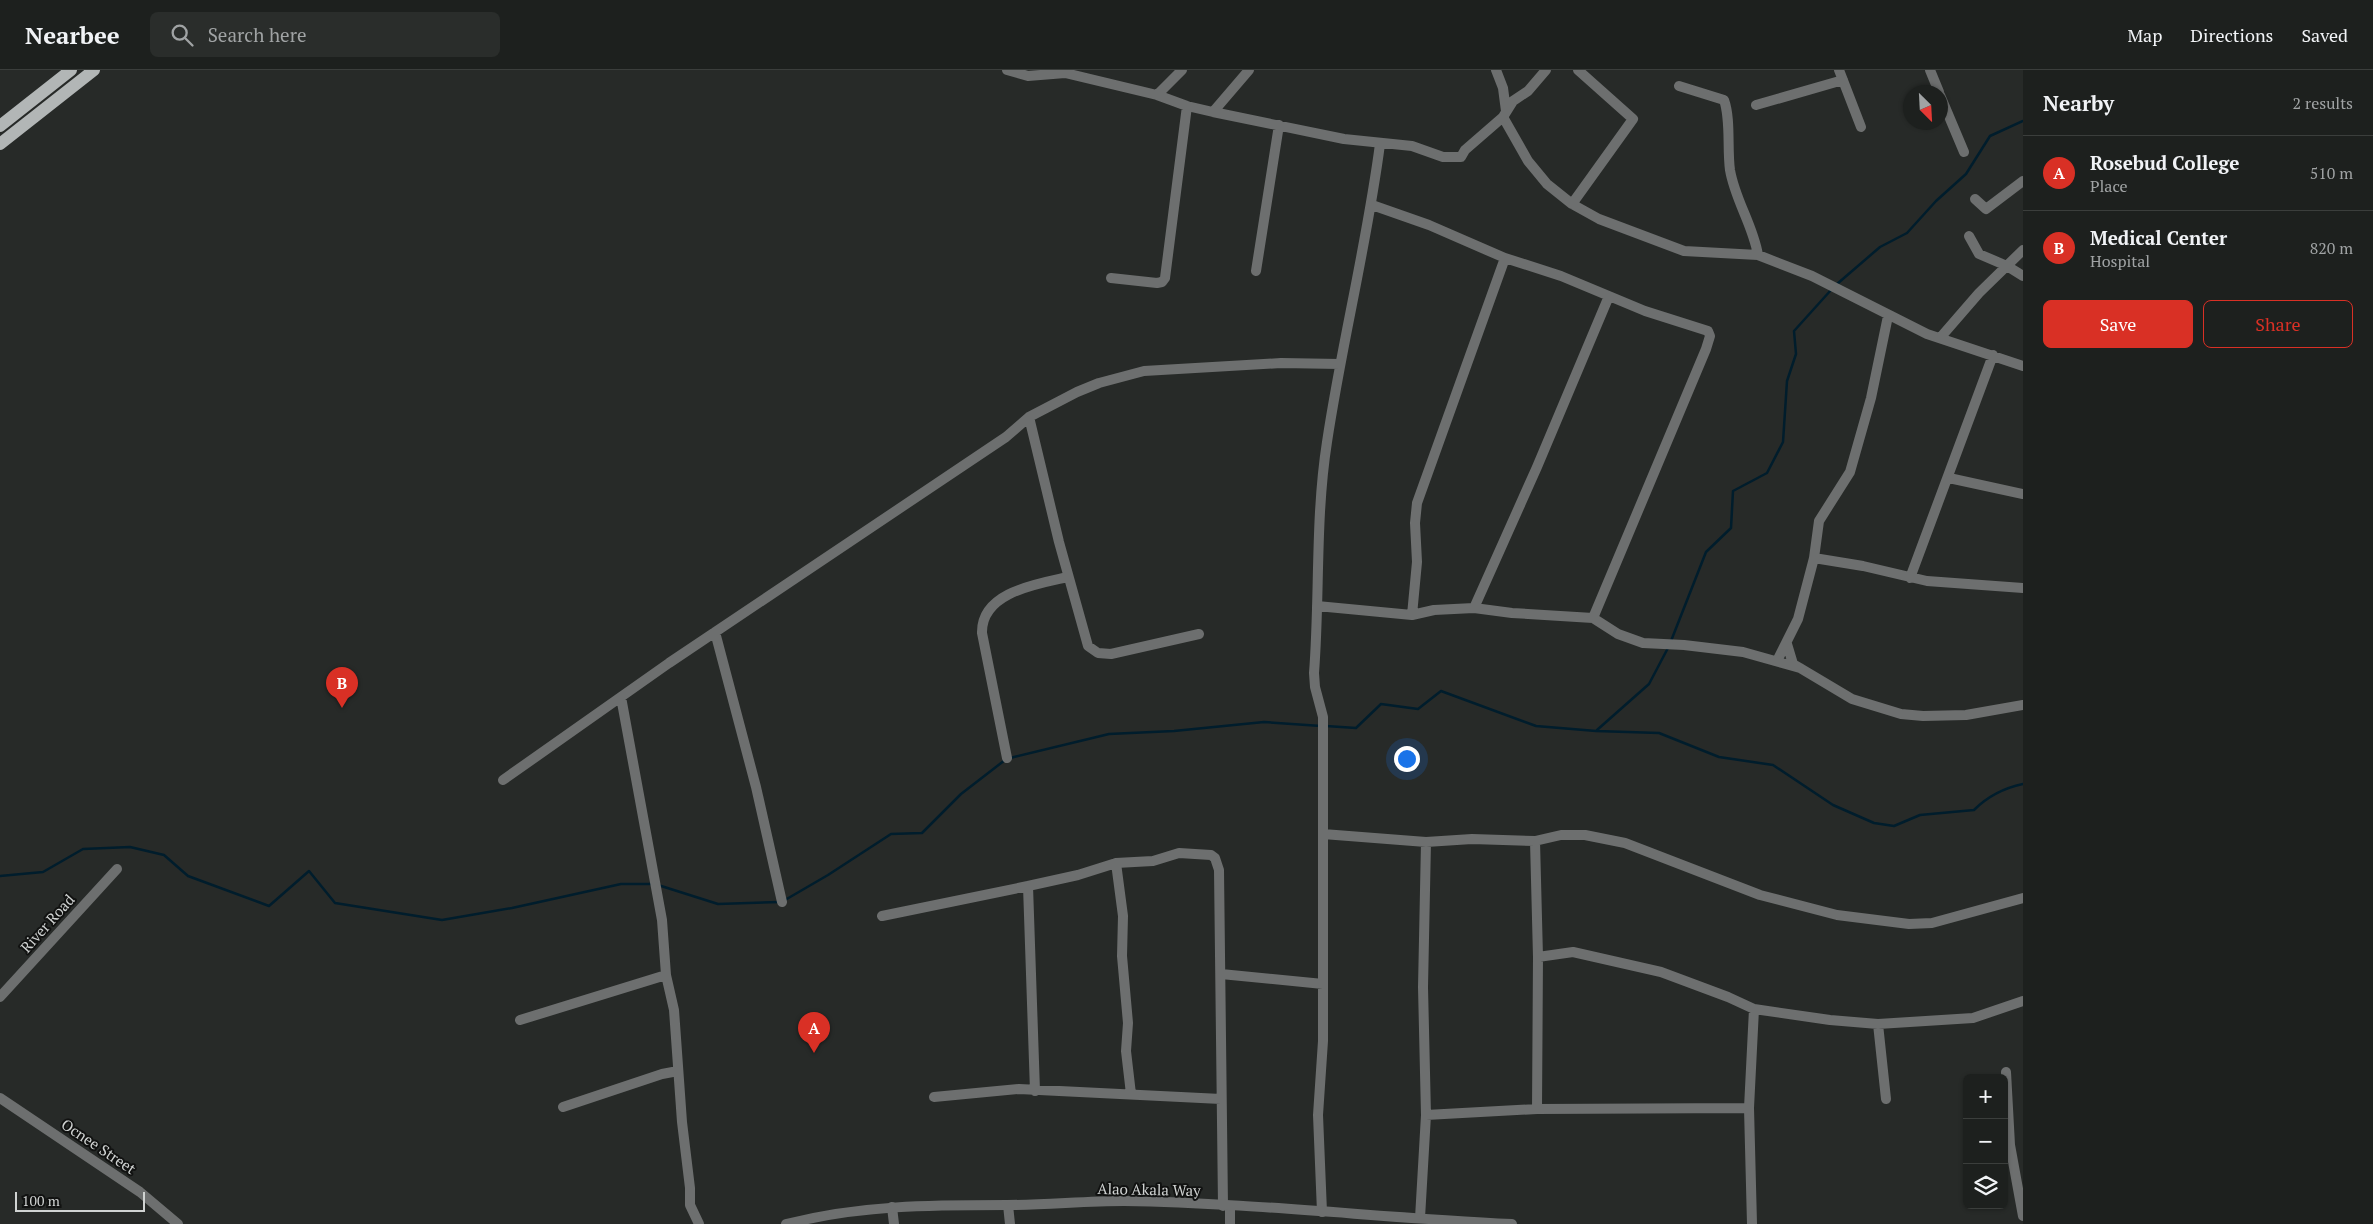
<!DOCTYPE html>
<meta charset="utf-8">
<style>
body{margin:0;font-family:"PT Serif",serif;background:#2a2d2b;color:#f1f3f6}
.controls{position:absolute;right:15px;bottom:15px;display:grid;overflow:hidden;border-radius:8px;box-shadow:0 1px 4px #0004}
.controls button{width:45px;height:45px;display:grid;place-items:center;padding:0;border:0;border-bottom:1px solid #3b3e3c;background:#1d201e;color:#f1f3f6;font:25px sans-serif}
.compass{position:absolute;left:1903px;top:15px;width:45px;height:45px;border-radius:50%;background:#1d201e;box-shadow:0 1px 4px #0004;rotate:156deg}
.scale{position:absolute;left:15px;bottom:12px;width:130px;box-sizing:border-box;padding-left:5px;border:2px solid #d0d3d2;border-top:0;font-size:14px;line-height:18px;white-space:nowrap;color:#d0d3d2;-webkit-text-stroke:4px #111211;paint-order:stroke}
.you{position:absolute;left:1406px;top:688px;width:18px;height:18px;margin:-12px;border:4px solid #fff;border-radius:50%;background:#1a73e8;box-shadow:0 0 0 8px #1a73e833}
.badge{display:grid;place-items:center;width:32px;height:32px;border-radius:50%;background:#d93025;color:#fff;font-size:16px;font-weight:700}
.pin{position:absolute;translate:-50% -41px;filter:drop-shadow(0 1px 2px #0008)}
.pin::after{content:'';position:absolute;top:26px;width:18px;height:15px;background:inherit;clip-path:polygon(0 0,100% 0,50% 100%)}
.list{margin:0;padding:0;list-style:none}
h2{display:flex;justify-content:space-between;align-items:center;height:65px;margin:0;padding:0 20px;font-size:21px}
h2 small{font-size:16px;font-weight:400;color:#a0a3a4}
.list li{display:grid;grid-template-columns:32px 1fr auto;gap:15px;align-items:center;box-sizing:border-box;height:75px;padding:0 20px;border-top:1px solid #3b3e3c}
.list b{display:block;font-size:19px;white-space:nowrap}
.list p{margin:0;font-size:16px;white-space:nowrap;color:#a0a3a4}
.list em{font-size:16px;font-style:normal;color:#a0a3a4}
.actions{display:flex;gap:10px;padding:15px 20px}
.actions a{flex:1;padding:11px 0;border:1px solid #d93025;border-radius:8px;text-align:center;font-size:18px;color:#d93025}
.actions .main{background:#d93025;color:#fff}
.icon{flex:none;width:28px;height:28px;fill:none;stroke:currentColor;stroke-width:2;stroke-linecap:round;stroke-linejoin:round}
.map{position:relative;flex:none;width:2023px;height:1154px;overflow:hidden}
header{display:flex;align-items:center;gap:30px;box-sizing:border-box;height:70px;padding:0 25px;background:#1d201e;border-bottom:1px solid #3b3e3c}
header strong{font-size:24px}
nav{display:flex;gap:28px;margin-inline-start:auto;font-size:18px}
.search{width:350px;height:45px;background:#2a2d2b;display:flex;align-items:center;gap:12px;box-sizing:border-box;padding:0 18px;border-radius:8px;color:#a0a3a4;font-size:19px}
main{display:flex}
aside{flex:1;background:#1d201e}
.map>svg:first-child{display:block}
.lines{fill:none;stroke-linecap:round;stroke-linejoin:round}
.stream{stroke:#001d2c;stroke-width:2.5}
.minor{stroke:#6d6f6f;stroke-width:10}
.tertiary{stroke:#6d6f6f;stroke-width:10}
.primary{stroke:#b2b6b6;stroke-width:12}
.labels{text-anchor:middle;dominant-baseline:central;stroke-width:4;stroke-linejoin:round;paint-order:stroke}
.street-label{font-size:15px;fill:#d0d3d2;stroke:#111211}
</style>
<header>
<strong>Nearbee</strong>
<div class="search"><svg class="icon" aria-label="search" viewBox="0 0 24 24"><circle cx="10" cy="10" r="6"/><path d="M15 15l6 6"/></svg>Search here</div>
<nav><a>Map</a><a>Directions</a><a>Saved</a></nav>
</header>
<main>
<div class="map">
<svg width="2023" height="1154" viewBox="0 0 2023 1154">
<rect width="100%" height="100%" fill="#272a28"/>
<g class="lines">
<path class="stream" d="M1837,214L1880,177L1907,163L1936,131L1966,104L1990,66L2023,51
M1671,571L1706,482L1731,458L1733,421L1767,403L1783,372L1787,311L1796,284L1794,261L1831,220
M1326,656L1356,658L1381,634L1418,639L1441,621L1536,656L1596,661L1659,663L1719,687L1773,695L1833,735L1874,753L1894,756L1920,745L1974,740C1988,726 2004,718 2023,714
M1597,660L1649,614L1669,576
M1010,688L1109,664L1174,661L1264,652L1321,656
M0,806L43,802L83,779L130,777L164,785L188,806L269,836L309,801L335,833L442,850L512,838L621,814H653
M658,815L718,834L780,832
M785,830L828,805L891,764L922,763L961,724L1005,690"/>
<path class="minor" d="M1007,0L1028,6L1065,3L1157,25L1187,36L1213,42L1344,69L1412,76L1443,87H1461L1465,80L1503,47
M1496,0L1503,18L1506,41
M1546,0L1528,21L1513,31L1503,47L1528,91L1547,114L1572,134L1599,149L1684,181L1758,185L1812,206L1927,264L2023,296
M1839,0L1861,57
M1930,0L1939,22
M1679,16L1724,30C1731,49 1727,79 1730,100C1735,130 1753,155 1758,185
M1157,25L1182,0
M1940,25L1964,82
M1756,35L1843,10
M1213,42L1249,0
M1975,129L1986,139L2023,111
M1572,134L1633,49L1578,0
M1372,135L1429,155L1505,188L1561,206L1645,241L1708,261L1710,266L1706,279L1593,548
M1969,166L1979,184L2007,196L2023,206
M1256,201L1279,55
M1111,208L1157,213L1162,212L1165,208L1187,36
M1940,268L1979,223L2023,180
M1029,347L1059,472L1088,576L1098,583L1111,584L1199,564
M1949,408L2023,424
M1814,488L1863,496L1927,511L2023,518
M1910,508L1993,285
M1317,536L1412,545L1434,540L1474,538L1512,543L1593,548L1618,564L1643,573L1684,575L1743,582L1800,598
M1474,538L1537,397L1609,226
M1412,545L1417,492L1415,453L1417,433L1505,188
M715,562L756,717L782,832
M1787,574L1793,594L1800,598L1852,629L1901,644L1923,646L1966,645L2023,635
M1777,591L1798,549L1814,488L1819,451L1850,402L1871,328L1888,246
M621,627L662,850L666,905L674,940L682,1052L690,1118V1135L699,1154
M1007,688L982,563C981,522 1037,514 1068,507
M503,710L669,593L1006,367L1029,347L1077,322L1099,313L1144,301L1281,293L1340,294
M1323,764L1426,772L1472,769L1535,771L1561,765H1585L1625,773L1760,825L1837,845L1909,854L1932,853L2023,828
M1535,771L1538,887L1537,1039
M1116,793L1123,846L1122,886L1128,953L1126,981L1131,1024
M882,846L1028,816
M1538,887L1573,882L1661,902L1728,927L1754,939L1830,950L1878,954L1973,948L2023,931
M1221,904L1323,914
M0,927L117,799
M520,950L666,905
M1878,954L1886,1029
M2006,1002L2010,1075L2023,1146
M1035,1021L1028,816L1078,805L1116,793L1153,791L1179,783L1211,785L1215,788L1219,800L1223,1136
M934,1027L1019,1019L1221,1029
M563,1037L662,1004L678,1001
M1426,1045L1537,1039L1749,1038
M1008,1135L1010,1154
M1230,1136V1154
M892,1137L894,1154
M1322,1142L1318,1045L1323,971V647L1315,617L1314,603C1320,526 1315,449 1327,372C1342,272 1367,174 1380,74
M1420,1148L1426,1045L1423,917L1426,772
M1752,1154L1749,1038L1754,939"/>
<path class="tertiary" d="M0,1028L140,1122L178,1154
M786,1154C861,1135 931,1135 1007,1135C1046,1135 1085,1131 1124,1131C1254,1133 1383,1148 1512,1154"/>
<path class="primary" d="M0,56L71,0
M0,74L94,0"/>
</g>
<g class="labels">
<g class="street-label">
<text transform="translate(47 853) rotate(-48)">River Road</text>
<text transform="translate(99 1076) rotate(34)">Ocnee Street</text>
<text transform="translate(1149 1119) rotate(1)">Alao Akala Way</text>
</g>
</g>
</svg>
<div class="controls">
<button>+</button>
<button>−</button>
<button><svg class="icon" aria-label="layers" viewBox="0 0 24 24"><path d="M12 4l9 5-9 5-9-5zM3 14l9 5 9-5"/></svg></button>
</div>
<svg class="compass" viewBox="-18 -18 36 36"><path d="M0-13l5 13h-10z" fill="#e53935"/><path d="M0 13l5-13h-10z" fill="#a0a3a4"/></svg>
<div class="scale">100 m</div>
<div class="you"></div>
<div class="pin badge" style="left:814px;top:983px">A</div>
<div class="pin badge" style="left:342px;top:638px">B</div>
</div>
<aside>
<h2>Nearby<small>2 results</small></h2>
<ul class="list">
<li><span class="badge">A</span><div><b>Rosebud College</b><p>Place</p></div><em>510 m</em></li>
<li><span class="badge">B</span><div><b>Medical Center</b><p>Hospital</p></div><em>820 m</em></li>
</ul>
<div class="actions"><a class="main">Save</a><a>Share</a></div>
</aside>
</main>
